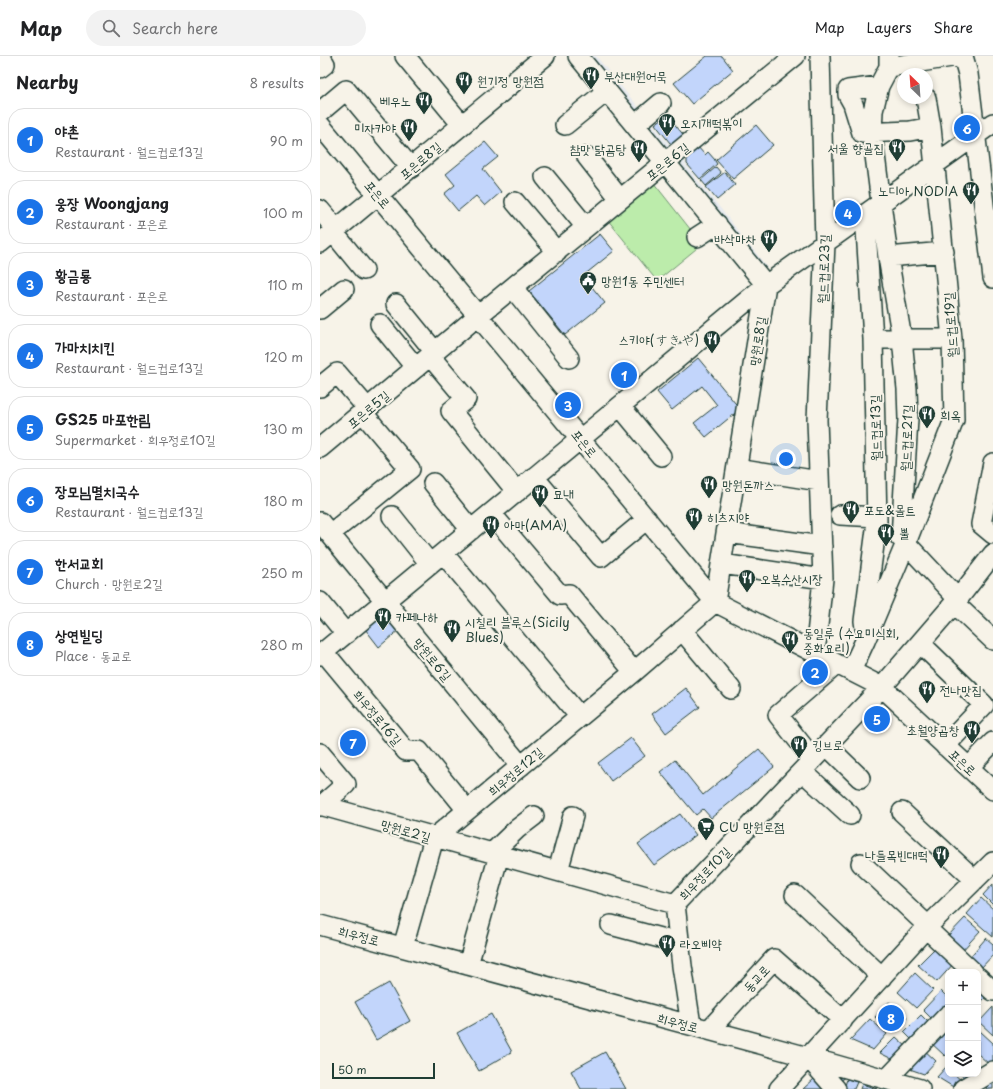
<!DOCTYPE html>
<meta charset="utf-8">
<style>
body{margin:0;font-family:"Playpen Sans","Poor Story","Klee One",sans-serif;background:#f2f2f2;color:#202124}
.controls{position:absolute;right:12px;bottom:12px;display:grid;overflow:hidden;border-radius:8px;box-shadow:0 2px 6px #0003}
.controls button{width:36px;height:36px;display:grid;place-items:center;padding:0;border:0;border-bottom:1px solid #e0e0e0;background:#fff;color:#202124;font:20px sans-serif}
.compass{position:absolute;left:577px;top:12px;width:36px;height:36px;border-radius:50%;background:#fff;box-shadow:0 2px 6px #0003;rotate:335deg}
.scale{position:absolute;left:12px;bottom:10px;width:103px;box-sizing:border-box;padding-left:4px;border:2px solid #1f3d34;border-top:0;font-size:11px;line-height:14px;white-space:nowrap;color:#1f3d34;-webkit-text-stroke:3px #f7f3e8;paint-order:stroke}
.you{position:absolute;left:466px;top:403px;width:14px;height:14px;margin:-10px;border:3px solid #fff;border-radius:50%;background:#1a73e8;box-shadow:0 0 0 6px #1a73e833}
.badge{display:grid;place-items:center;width:26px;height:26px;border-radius:50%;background:#1a73e8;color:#fff;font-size:13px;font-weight:700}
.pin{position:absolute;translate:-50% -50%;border:2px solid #fff;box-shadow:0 1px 4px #0006}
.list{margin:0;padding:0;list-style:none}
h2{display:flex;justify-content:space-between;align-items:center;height:52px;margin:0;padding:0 16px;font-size:17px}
h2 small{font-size:13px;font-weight:400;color:#757577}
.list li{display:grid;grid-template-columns:26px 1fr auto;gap:12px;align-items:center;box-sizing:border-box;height:64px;margin:0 8px 8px;padding:0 8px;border:1px solid #e0e0e0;border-radius:16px}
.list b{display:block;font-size:15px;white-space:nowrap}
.list p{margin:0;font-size:13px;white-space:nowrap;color:#757577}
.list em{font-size:13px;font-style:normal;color:#757577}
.icon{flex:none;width:22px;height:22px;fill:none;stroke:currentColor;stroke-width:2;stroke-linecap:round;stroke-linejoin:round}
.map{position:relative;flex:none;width:673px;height:1033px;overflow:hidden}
header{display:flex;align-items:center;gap:24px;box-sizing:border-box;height:56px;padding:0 20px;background:#fff;border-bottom:1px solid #e0e0e0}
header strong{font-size:19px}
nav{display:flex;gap:22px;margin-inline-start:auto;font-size:14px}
.search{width:280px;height:36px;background:#f2f2f2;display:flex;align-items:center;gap:10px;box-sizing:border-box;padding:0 14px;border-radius:22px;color:#757577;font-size:15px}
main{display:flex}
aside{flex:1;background:#fff}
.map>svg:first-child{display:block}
.built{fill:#e7eaee}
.green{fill:#bcecab;stroke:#6e9470}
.building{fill:#c2d5fb;stroke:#1f3d34}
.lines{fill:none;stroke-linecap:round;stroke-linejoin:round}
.minor-casing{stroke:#1f3d34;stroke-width:22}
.minor{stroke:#f7f3e8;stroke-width:19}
.labels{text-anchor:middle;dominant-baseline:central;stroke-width:4;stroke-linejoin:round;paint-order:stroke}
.poi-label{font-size:13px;fill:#1f3d34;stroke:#f7f3e8;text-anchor:start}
.street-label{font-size:13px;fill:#1f3d34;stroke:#f7f3e8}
</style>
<header>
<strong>Map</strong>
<div class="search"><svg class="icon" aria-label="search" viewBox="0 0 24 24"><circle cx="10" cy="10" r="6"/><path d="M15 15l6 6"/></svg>Search here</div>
<nav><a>Map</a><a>Layers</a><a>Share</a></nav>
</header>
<main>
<aside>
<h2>Nearby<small>8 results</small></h2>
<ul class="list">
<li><span class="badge">1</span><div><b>야촌</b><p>Restaurant · 월드컵로13길</p></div><em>90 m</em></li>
<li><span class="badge">2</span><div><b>웅장 Woongjang</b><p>Restaurant · 포은로</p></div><em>100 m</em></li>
<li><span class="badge">3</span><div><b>황금룡</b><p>Restaurant · 포은로</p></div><em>110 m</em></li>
<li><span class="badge">4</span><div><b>가마치치킨</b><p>Restaurant · 월드컵로13길</p></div><em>120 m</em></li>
<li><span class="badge">5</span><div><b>GS25 마포한림</b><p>Supermarket · 희우정로10길</p></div><em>130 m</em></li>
<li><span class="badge">6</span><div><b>장모님멸치국수</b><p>Restaurant · 월드컵로13길</p></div><em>180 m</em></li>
<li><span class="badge">7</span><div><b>한서교회</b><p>Church · 망원로2길</p></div><em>250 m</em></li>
<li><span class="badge">8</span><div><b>상연빌딩</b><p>Place · 동교로</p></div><em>280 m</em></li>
</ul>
</aside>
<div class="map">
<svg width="673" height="1033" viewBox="0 0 673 1033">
<rect width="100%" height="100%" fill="#f7f3e8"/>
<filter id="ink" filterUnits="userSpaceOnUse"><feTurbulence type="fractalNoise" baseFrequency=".025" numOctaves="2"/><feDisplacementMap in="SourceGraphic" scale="8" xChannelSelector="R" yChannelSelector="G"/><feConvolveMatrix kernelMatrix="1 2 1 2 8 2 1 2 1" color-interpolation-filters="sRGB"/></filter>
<g filter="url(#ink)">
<path class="built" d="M250,0H276L349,88L358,90L363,99L366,109L447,211L436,220Z"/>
<path class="green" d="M333,126L382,188L337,225L287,163Z"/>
<path class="building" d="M387,0H402L413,14L372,48L354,27Z
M347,59L366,82L358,88L350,87L335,68Z
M436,69L453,89L413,123L396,104Z
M165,86L178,101L163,113L181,136L165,150L156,140L138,155L124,138L135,129L126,118Z
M377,90L385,99L388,96L395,104V105L397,108L380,123L367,108V98Z
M396,111L401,117L386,130L381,124Z
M405,116L415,129L397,144L386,131Z
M280,178L294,195L263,220L285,247L245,279L209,235Z
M378,302L420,353L386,381L374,367L397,349L382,330L352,354L337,336Z
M64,554L80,573L59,591L42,569Z
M366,632L380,651L346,677L332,658Z
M311,682L325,700L291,725L278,707Z
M439,693L454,711L391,762L383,753L376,759L340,716L355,704L383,739Z
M360,758L376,779L334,809L318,788Z
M673,828V849L663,839Z
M661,842L673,853V881L647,858Z
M645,862L660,875L641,896L626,882Z
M666,882L673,888V899L661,912L649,902Z
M617,890L635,906L617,926L598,909Z
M595,917L613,934L596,952L578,936Z
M69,927L90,965L56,984L35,946Z
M658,931L667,940L658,949Z
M621,935L628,942V953L615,966L603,954Z
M569,946L587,962L573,977L555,961Z
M673,951V979L659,966Z
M171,958L192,996L159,1015L137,977Z
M601,959L610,968L593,985L584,976Z
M550,963L567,978L553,994L530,984Z
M620,974L628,981V997L625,1000L609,985Z
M660,975L673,987V1008L671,1010L658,998V977Z
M576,981L588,992L576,1005L560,997Z
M602,992L616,1005L604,1018L584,1011Z
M285,996L306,1033H261L251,1015Z
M626,1011L628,1012V1018H634L642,1025L635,1032L617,1021Z
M517,1017L525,1019L519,1031L512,1023Z
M640,1018H654L646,1023Z
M494,1023L505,1033H483Z
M527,1023L537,1026L534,1033H524Z
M673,1024V1033H666L668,1026Z
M542,1028L557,1033H540Z"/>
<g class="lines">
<defs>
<path id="minor" d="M85,0L142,69
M569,0V11L559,30L553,55L552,76L568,201L582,283L587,333L588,363L581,482
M643,0L648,18L673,222
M0,1L5,8L0,12
M569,11L638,0
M559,30L528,34V39L533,48L542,77L590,75L611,71
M0,56L26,34L91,112
M0,69L395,546L562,631L673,734
M245,69L287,35
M315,69L341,47
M267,101L300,143
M225,121L266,171
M195,146L237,196
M0,154L17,174
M13,176L44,214
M377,181L397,168
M0,187L225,0
M568,201L624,196
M193,232L249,302
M76,248L115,296
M0,253L24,233
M60,268L96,312
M553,283H632
M110,300L146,343L131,355L197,436
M0,331L17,317L48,353
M300,350L341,400
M0,392L159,259L475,0
M673,407L661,468L673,478
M417,412L499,425
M214,421L281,501L327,463
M113,427L151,474
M171,457L240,539L249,538L314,616
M520,459L557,461
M72,460L110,508
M0,466L201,710
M407,477L502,490
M10,478L90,413L43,357
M579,480L638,543
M123,497L260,661
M402,508L503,523
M0,546L26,578
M634,547L673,584
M545,572L544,565L557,466L553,283L545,158
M362,574L411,633
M600,587L664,649L625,690
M4,596L86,695H99L147,754
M495,597L503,523L497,364L505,187L500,0
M0,599L446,229L673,67
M531,615L545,585L586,487L634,364L632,283L611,71L606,42
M506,689L540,722
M0,697L26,728L1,750
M493,703L458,659L517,608
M649,711L673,686
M482,715L530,759
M0,749L355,848
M582,756L655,824
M172,797L197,773L214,760
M541,807L608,870
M238,815L253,760
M475,839L562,921
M0,869L488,1001L600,1033
M291,869L359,887
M606,872L653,916
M83,891L114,782L314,616L395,546L446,229L258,0
M148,909L179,799
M658,921L673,935
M371,969L362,910L355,848L562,631L638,543L673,498
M389,974L454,903L523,964
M488,1001L516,1033
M567,1023L628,959
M459,1033L606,872L673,806
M643,1033L673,1015"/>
</defs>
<use href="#minor" class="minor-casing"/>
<use href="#minor" class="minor"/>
</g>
</g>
<defs>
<symbol id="restaurant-pin" viewBox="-11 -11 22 30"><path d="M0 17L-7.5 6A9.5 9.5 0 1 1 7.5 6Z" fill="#1f3d34" stroke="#f7f3e8"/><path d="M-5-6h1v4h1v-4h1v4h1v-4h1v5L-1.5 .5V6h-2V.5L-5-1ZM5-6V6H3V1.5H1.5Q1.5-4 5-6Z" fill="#fff"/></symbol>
<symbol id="civic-pin" viewBox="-11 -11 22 30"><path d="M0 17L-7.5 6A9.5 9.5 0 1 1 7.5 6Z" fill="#1f3d34" stroke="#f7f3e8"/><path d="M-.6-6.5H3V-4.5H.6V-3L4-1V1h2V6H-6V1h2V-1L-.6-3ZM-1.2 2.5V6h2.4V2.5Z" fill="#fff"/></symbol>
<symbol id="supermarket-pin" viewBox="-11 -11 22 30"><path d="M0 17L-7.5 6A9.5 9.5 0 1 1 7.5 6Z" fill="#1f3d34" stroke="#f7f3e8"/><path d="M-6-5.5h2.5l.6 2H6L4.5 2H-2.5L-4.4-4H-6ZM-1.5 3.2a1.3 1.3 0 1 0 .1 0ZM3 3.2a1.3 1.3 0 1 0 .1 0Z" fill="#fff"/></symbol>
</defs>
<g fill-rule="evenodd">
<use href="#restaurant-pin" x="261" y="9" width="20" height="27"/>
<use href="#restaurant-pin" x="134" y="14" width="20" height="27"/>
<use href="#restaurant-pin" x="94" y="34" width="20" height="27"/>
<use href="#restaurant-pin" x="337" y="56" width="20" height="27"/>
<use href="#restaurant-pin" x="79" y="61" width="20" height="27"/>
<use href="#restaurant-pin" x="567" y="81" width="20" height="27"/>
<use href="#restaurant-pin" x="309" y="82" width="20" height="27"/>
<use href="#restaurant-pin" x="641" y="124" width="20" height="27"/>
<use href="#restaurant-pin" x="439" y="172" width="20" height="27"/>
<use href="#civic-pin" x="258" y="214" width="20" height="27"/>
<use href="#restaurant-pin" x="382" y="273" width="20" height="27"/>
<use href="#restaurant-pin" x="597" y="348" width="20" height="27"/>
<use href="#restaurant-pin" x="379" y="418" width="20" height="27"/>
<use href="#restaurant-pin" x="210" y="427" width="20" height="27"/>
<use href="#restaurant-pin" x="521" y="443" width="20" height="27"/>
<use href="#restaurant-pin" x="364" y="450" width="20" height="27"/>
<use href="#restaurant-pin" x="161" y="458" width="20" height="27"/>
<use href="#restaurant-pin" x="556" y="466" width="20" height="27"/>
<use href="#restaurant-pin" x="417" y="512" width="20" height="27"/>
<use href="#restaurant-pin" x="53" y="550" width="20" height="27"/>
<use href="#restaurant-pin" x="122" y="562" width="20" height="27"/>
<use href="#restaurant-pin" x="460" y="573" width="20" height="27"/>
<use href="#restaurant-pin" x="597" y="623" width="20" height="27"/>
<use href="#restaurant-pin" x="642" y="663" width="20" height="27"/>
<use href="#restaurant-pin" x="469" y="678" width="20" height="27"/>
<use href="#supermarket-pin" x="376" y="760" width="20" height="27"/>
<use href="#restaurant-pin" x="611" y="788" width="20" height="27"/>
<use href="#restaurant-pin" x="337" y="877" width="20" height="27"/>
</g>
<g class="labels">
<g class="poi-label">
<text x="284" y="19">부산대원어묵</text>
<text x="157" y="24">원기정 망원점</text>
<text x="91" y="44" text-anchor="end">베우노</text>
<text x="360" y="66">오지개떡볶이</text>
<text x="76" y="71" text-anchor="end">미자카야</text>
<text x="564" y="91" text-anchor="end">서울 향골집</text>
<text x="306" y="92" text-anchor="end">참맛 닭곰탕</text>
<text x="638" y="134" text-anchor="end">노디아 NODIA</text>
<text x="436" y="182" text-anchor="end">바삭마차</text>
<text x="281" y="224">망원1동 주민센터</text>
<text x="379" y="283" text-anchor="end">스키야(すきや)</text>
<text x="620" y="358">희옥</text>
<text x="402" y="428">망원돈까스</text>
<text x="233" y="437">묘내</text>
<text x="544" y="453">포도&amp;몰트</text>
<text x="387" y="460">히츠지야</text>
<text x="184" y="468">아마(AMA)</text>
<text x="579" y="476">뿔</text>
<text x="440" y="522">오복수산시장</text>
<text x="76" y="560">카페나하</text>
<text x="145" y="565">시칠리 블루스(Sicily<tspan x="145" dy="15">Blues)</tspan></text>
<text x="483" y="576">동일루 (수요미식회,<tspan x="483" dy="15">중화요리)</tspan></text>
<text x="620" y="633">전나맛집</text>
<text x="639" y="673" text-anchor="end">초월양곱창</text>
<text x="492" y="688">킹브로</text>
<text x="399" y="770">CU 망원로점</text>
<text x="608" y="798" text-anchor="end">나들목빈대떡</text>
<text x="360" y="887">라오삐약</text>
</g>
<g class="street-label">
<text transform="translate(100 104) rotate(-40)">포은로8길</text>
<text transform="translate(347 105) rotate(-39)">포은로6길</text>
<text transform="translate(58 138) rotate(50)">포은로</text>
<text transform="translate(503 213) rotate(-88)">월드컵로23길</text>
<text transform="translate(630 269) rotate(-94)">월드컵로19길</text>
<text transform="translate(437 285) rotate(-81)">망원로8길</text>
<text transform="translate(48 353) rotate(-40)">포은로5길</text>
<text transform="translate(555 372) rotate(-91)">월드컵로13길</text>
<text transform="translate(586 382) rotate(-88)">월드컵로21길</text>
<text transform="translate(265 387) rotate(51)">포은로</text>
<text transform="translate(113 603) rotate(50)">망원로6길</text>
<text transform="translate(58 661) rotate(50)">희우정로16길</text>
<text transform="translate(643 706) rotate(43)">포은로</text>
<text transform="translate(195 715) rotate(-40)">희우정로12길</text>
<text transform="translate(86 774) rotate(16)">망원로2길</text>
<text transform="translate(384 817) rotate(-46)">희우정로10길</text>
<text transform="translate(39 879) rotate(15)">희우정로</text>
<text transform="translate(436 922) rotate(-47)">동교로</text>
<text transform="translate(358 966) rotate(15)">희우정로</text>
</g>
</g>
</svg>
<div class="controls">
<button>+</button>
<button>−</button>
<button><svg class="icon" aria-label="layers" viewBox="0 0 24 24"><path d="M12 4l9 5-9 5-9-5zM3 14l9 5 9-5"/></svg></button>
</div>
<svg class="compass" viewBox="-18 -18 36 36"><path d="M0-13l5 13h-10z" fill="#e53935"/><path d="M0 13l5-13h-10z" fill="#757577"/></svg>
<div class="scale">50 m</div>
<div class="you"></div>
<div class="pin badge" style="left:304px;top:319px">1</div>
<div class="pin badge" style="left:495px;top:616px">2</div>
<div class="pin badge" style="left:248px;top:349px">3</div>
<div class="pin badge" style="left:528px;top:157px">4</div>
<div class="pin badge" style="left:557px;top:663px">5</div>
<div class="pin badge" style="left:647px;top:72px">6</div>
<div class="pin badge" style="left:33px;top:687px">7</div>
<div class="pin badge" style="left:571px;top:962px">8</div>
</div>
</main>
